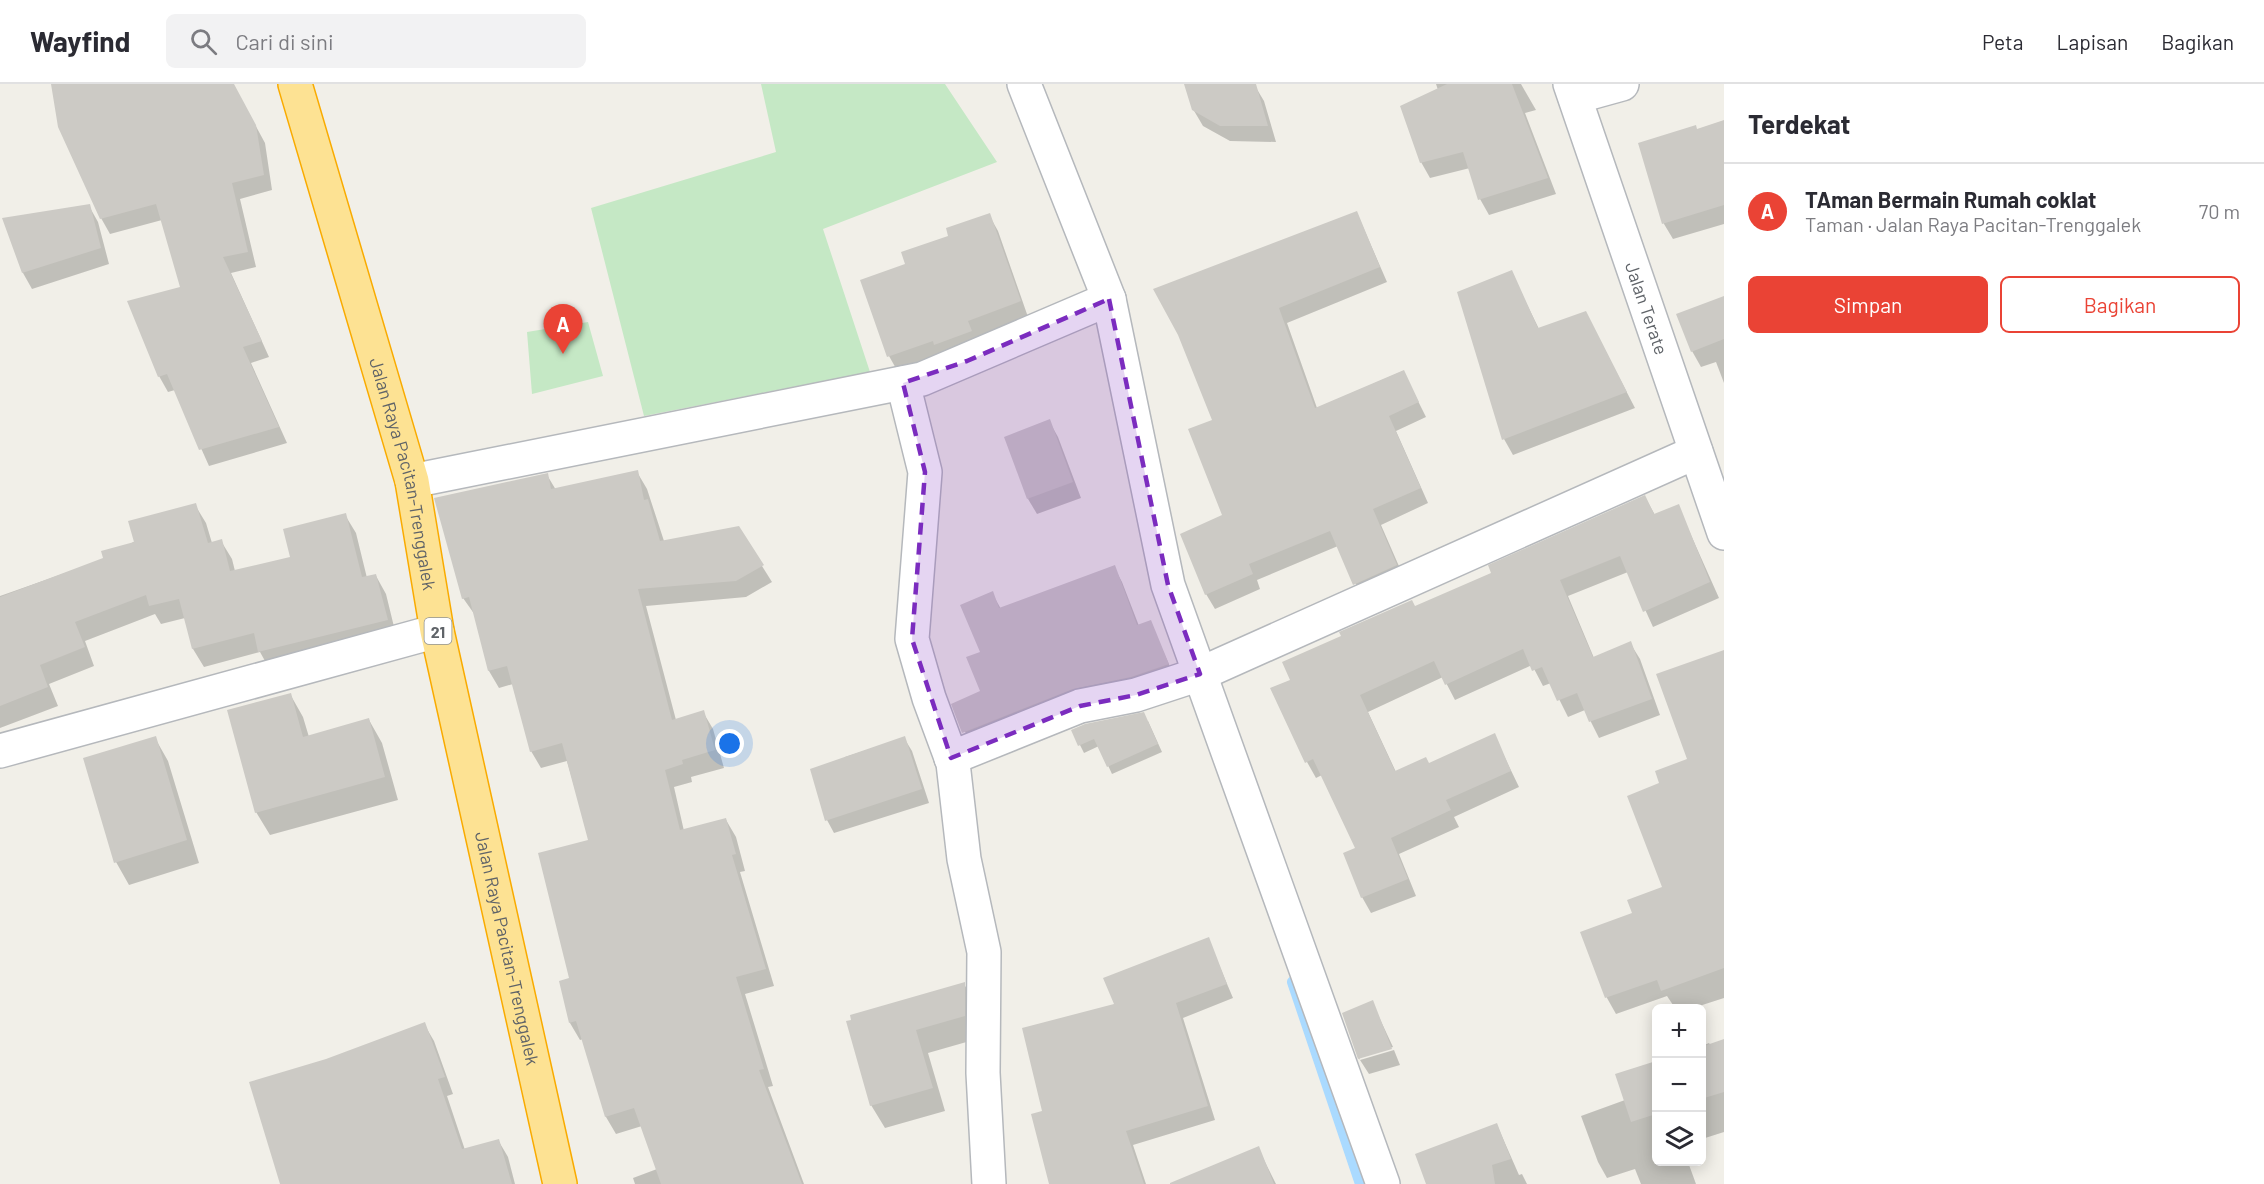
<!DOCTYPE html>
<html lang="id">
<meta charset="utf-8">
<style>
body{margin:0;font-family:Barlow,sans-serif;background:#f2f2f3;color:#2b2b33}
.controls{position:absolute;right:18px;bottom:18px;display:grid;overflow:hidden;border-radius:9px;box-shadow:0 3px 15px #0003}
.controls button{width:54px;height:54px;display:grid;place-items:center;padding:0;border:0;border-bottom:2px solid #e1e1e2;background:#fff;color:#2b2b33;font:30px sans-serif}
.you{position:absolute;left:730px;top:660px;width:21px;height:21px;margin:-15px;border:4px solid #fff;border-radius:50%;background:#1a73e8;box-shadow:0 0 0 9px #1a73e833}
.badge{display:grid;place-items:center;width:39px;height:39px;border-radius:50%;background:#ea4335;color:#fff;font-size:20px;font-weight:700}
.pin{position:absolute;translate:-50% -50px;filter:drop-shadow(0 2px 3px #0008)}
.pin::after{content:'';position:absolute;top:32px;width:21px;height:18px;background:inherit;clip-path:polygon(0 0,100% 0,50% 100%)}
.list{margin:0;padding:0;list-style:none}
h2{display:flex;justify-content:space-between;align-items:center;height:78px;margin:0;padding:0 24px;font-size:26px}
h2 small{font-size:20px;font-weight:400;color:#7c7c81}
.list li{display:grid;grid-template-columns:39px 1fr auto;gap:18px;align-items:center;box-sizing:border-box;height:96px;padding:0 24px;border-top:2px solid #e1e1e2}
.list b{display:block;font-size:22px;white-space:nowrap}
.list p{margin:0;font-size:20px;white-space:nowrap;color:#7c7c81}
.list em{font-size:20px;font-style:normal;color:#7c7c81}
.actions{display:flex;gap:12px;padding:18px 24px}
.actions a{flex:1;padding:14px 0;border:2px solid #ea4335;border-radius:9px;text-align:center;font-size:21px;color:#ea4335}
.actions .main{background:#ea4335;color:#fff}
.icon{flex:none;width:33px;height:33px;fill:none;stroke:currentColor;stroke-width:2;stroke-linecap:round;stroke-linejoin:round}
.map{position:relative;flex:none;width:1724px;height:1100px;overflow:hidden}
header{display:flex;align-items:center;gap:36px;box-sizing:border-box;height:84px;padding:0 30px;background:#fff;border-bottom:2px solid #e1e1e2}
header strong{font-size:28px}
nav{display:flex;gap:33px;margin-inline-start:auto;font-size:21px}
.search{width:420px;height:54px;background:#f2f2f3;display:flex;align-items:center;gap:15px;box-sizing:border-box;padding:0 21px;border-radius:9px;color:#7c7c81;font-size:22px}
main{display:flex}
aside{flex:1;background:#fff}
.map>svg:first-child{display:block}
.green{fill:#c5e8c5}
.shadow{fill:#0003}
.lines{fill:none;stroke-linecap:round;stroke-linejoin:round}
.stream{stroke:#aadaff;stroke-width:12}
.building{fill:#cccac5}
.street-casing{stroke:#b5b8bc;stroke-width:36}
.highway-casing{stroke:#f9ab00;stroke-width:36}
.street{stroke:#fff;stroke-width:33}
.highway{stroke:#fde293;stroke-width:33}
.marked{fill:#7b2cbf;fill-opacity:0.2;stroke:#7b2cbf;stroke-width:4.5;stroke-dasharray:12 8;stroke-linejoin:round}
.labels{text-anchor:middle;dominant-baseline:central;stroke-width:6;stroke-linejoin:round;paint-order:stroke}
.shield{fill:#fff;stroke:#8f9295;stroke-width:1.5}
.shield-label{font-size:16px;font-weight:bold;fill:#5f6368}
.street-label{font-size:18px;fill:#5f6368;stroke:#fff}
</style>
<header>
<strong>Wayfind</strong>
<div class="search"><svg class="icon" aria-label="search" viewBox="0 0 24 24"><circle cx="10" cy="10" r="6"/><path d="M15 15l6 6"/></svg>Cari di sini</div>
<nav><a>Peta</a><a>Lapisan</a><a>Bagikan</a></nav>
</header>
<main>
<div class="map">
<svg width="1724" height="1100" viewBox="0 0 1724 1100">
<rect width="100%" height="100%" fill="#f1efe8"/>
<path class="green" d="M761,0H945L997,78L823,145L870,288L644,332L591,124L776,68Z
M588,238L603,292L532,310L527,248Z"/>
<path class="shadow" d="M56,0H233L265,59L272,106L240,115L256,183L231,189L269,273L251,279L287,359L209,382L175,306L168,308L159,292L182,204L162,136L110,150L101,134Z
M1185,0L1255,2L1264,17L1276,58L1230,57L1203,42L1193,25Z
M1436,0H1521L1536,26L1525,29L1556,110L1489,131L1480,115L1470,84L1430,94L1421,78L1438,6Z
M1724,37V140L1673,155L1664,140L1640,60L1697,47Z
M89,122L98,138L109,180L32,205L23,189L4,135Z
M1357,129L1387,198L1287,239L1317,324L1403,287L1426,333L1396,347L1428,419L1381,441L1405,496L1363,515L1338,462L1257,496L1260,505L1215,525L1206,510L1224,432L1214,337L1179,250Z
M989,131L998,147L1028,233L976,253L979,263L898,288L889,272L907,181Z
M1511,188L1539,245H1594L1635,324L1513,371L1504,355Z
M1724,214V299L1716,278L1701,283L1692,267Z
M1049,337L1058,353L1081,414L1037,430L1028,415Z
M637,388L647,405L664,457L762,482L772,498L746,513L646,522L676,636L703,628L713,645L724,684L691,693L692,698L674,703L684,747L726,736L736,753L745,787L740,788L774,902L745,910L773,1002L768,1003L804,1100H635L633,1094L657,1085L642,1042L616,1050L606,1033L583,955L580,956L570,939L571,895L590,757L567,677L541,684L531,667L513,600L499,604L489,587L475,531L463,514L547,391L556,406Z
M1645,413L1655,431L1678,422L1719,514L1653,543L1628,488L1568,512L1594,574L1630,559L1640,575L1660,631L1599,654L1585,626L1568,633L1551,599L1543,602L1532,581L1455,616L1443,593L1368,628L1396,688L1429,681L1494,651L1519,703L1454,733L1459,743L1399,770L1416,812L1371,829L1362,813L1357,765L1322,691L1316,694L1307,678L1272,604L1292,596L1415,524L1493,489Z
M195,421L206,439L212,459L221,457L232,475L235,487L292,474L345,431L356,449L367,494L376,492L386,510L397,555L270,586L260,568L204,583L193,565L185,534L161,540L155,530L85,557L94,582L49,600L58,622L0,644V512L105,475Z
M1114,483L1122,498L1139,542L1150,538L1176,596L972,663L953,621L982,608V569L992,509L1001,525Z
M1724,567V914L1693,924H1675L1667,912L1616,930L1607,914L1582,849L1634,830L1664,804L1661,700L1689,676Z
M290,610L303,633L309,653L369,636L382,659L398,716L270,751L256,728Z
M1148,637L1162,668L1112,690L1099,662L1084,669L1073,647Z
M155,654L168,677L199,779L129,801L116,778Z
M904,654L912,667L929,719L834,749L827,736L845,673Z
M1208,855L1233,914L1183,934L1215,1036L1133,1061L1146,1100H1050L1044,1028L1116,921Z
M964,900L977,923V955L928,969L945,1027L885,1044L871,1021L848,939Z
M1372,918L1393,963L1360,973V976L1343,930Z
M424,940L434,957L453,1010L447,1012L465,1066L498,1056L508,1073L515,1100H306L327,976Z
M1709,959L1724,983V1048L1702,1055V962Z
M1394,966L1400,981L1369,990L1360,976Z
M1656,978V1078H1688L1696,1100H1641L1635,1085L1607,1094L1598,1078L1581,1032L1625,1016L1617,991Z
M1497,1041L1519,1091L1522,1090L1527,1100H1428Z
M1258,1064L1276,1100H1183Z"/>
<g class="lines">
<path class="stream" d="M1293,898L1361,1100"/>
</g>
<path class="building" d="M51,0H234L256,41L264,91L232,99L248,168L223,173L262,257L243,263L279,343L199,366L167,290L158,293L127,217L180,203L156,120L100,135L58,43Z
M1184,0H1256L1268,42H1220L1192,26Z
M1447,0H1512L1548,94L1478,116L1463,68L1420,79L1400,22Z
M1724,36V121L1662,140L1638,59L1696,41L1697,45Z
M90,120L101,164L22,189L2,134Z
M1357,127L1380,183L1279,224L1315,324L1404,286L1419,318L1389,332L1421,404L1373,425L1397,481L1353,501L1330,447L1249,480L1253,490L1205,511L1180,450L1222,431L1188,345L1212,336L1178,251L1153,205Z
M990,129L1021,217L968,237L972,247L934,261L933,257L887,273L860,196L905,180L901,168L948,152L946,144Z
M1512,186L1538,244L1586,227L1627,308L1502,356L1457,208Z
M1724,212V255L1691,268L1676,230Z
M1050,335L1073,398L1027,415L1004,353Z
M638,386L644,416L648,415L660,457L739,442L764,481L736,497L638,505L672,636L704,626L715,666L682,676L683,680L665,686L680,746L726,734L736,770L732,771L766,885L736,893L764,985L759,986L802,1100H661L634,1024L605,1033L576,937L569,939L559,897L569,894L538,769L588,756L562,659L530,668L507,582L488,587L469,513L462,515L434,414L548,389L551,405Z
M1645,411L1654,430L1679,420L1710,498L1643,528L1620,472L1560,496L1593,573L1631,557L1652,615L1589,638L1577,609L1557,617L1542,583L1532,587L1523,565L1445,601L1434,577L1360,611L1395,687L1426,673L1429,679L1495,649L1511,687L1446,716L1451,726L1391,754L1408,795L1361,814L1343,769L1355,764L1313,675L1305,679L1270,604L1290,596L1282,578L1341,552L1339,548L1412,516L1415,522L1491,489L1488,481Z
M196,419L208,459L222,455L230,487L290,473L283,445L346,429L362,493L376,490L388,536L258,568L254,549L192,565L179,515L149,522L146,511L75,538L85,563L40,581L48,603L0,622V513L103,474L101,467L134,458L128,437Z
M1115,481L1137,541L1151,536L1169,580L1131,593L1073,605L962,649L951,620L980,607L966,573L980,568L960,521L993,507L999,524Z
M1724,566V884L1661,907L1657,896L1605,914L1580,848L1632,829L1627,816L1662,803L1627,712L1659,699L1655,687L1687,675L1656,590Z
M291,609L303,653L369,634L385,693L255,729L227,626Z
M1144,628L1158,660L1107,683L1094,655L1078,662L1071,646L1085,640Z
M156,652L187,756L114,779L83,674Z
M905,652L922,705L825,737L810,685Z
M1209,853L1227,900L1176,919L1208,1022L1126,1047L1144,1100H1049L1031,1030L1042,1027L1022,944L1114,920L1103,894Z
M965,898V932L916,946L933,1004L870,1022L846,937L851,936L850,931Z
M1373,916L1392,965L1358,975L1342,929Z
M425,938L445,993L438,995L462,1065L499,1055L512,1100H280L249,998L326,975Z
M1724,955V1008L1701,1015V963Z
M1656,977V1030L1631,1038L1615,990Z
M1497,1039L1511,1075L1492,1081L1495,1100H1426L1415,1070Z
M1259,1062L1274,1100H1170V1099Z"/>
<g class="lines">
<defs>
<g id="street">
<path d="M1024,0L1109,215L1168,501L1383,1100"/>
<path id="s1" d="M1570,0L1724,449"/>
<path d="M1575,13L1622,0"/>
<path d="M903,299L925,388L912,555L929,614L953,679L964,775L984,868L983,989L989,1100"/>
<path d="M412,397L922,295L1109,215"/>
<path d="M0,667L437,547"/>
<path d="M951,674L1080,622L1136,611L1200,590L1696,368"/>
</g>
<g id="highway">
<path id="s2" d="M295,0L412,397L437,547L560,1100"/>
</g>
</defs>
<use href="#street" class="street-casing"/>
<use href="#highway" class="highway-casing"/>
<use href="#street" class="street"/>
<use href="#highway" class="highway"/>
</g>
<path class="marked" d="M1109,215L1168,501L1200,590L1136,611L1080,622L951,674L912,555L925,388L903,299L967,277Z"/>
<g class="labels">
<rect class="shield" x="424.5" y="534" width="27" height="26" rx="4.5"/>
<g class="shield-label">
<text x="438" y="547">21</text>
</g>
<g class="street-label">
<text stroke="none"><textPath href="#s1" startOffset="237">Jalan Terate</textPath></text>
<text stroke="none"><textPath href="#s2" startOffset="405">Jalan Raya Pacitan-Trenggalek</textPath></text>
<text stroke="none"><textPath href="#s2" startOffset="891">Jalan Raya Pacitan-Trenggalek</textPath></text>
</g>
</g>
</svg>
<div class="controls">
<button>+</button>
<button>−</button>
<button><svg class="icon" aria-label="layers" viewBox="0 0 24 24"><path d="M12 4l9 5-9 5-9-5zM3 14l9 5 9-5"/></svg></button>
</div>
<div class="you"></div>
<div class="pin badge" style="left:563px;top:270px">A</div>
</div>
<aside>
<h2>Terdekat<small></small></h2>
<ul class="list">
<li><span class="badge">A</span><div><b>TAman Bermain Rumah coklat</b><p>Taman · Jalan Raya Pacitan-Trenggalek</p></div><em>70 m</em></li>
</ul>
<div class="actions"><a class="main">Simpan</a><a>Bagikan</a></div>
</aside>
</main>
